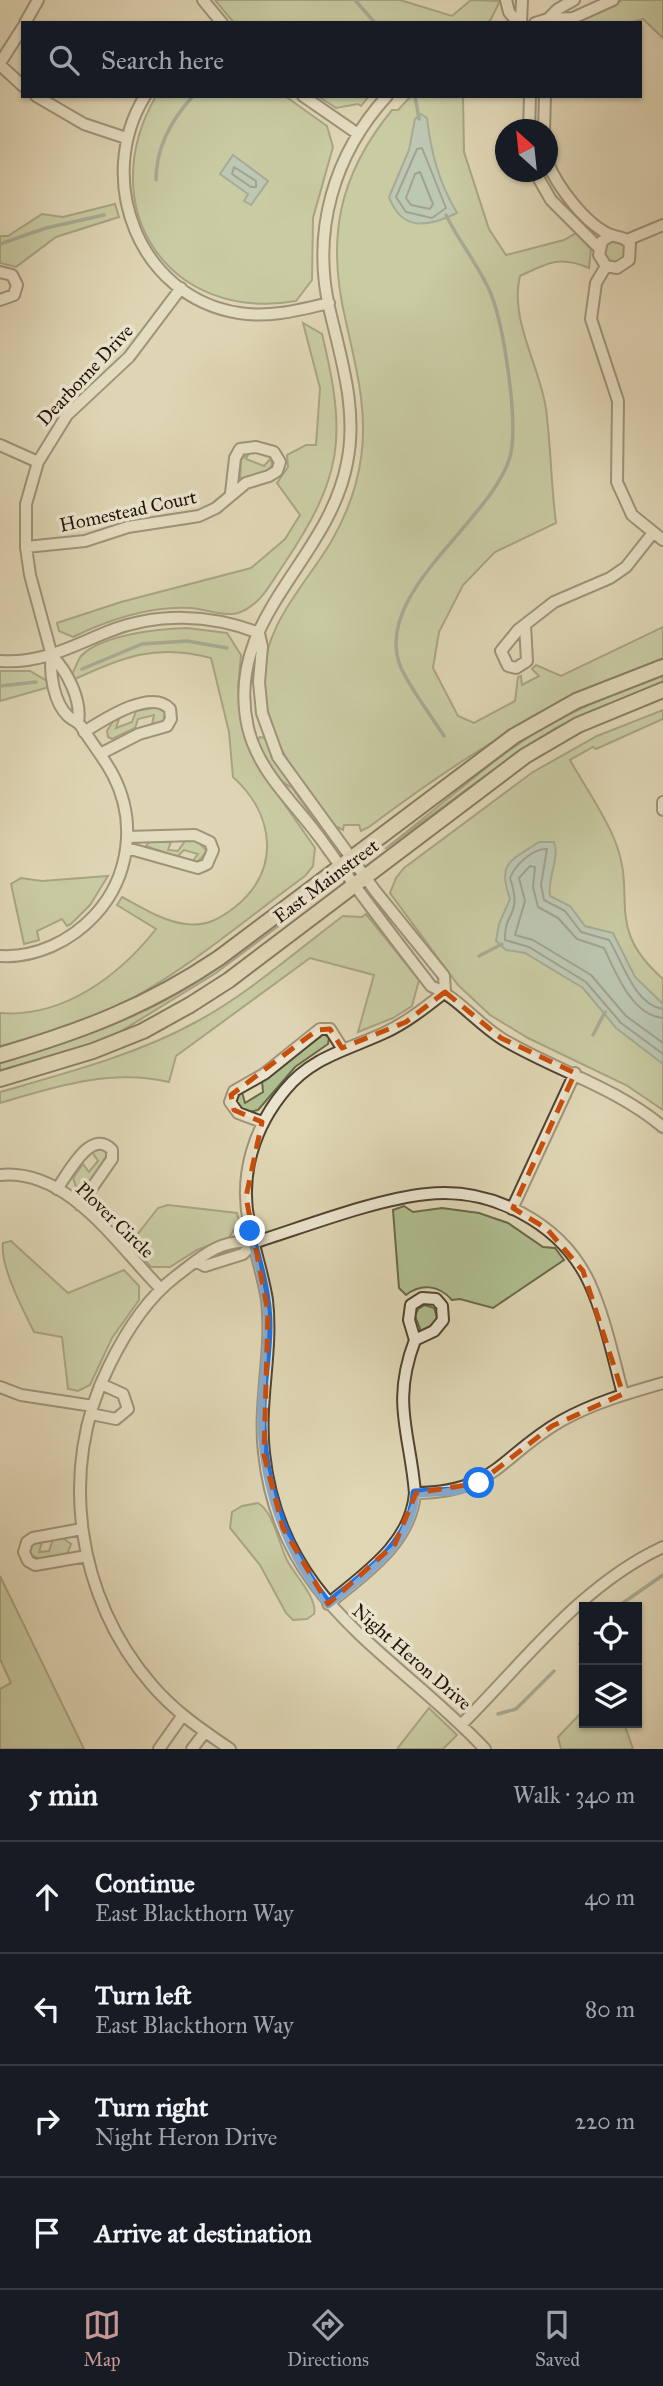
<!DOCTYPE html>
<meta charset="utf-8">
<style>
body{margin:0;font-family:"IM FELL Great Primer",serif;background:#20242c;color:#f1f3f6}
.controls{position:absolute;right:21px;bottom:21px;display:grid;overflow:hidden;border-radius:0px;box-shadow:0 2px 5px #0004}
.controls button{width:63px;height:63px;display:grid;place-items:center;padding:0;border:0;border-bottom:2px solid #363941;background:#171b24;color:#f1f3f6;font:35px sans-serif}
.compass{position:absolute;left:495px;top:119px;width:63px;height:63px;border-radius:50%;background:#171b24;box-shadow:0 2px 5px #0004;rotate:333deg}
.stop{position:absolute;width:21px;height:21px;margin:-16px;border:5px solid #1a73e8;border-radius:50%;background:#fff}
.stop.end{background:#1a73e8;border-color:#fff;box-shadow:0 2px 7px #0008}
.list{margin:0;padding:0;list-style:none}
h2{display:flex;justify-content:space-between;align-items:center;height:91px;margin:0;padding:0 28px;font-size:30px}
h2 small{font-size:23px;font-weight:400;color:#9ea1a6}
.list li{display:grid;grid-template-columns:46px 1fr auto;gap:21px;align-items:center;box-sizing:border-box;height:112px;padding:0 28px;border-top:2px solid #363941}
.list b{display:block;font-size:26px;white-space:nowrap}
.list p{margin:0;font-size:23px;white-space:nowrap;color:#9ea1a6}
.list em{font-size:23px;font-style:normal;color:#9ea1a6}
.icon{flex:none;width:38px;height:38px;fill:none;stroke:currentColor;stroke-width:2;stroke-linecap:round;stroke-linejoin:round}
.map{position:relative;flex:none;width:663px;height:1749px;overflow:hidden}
.search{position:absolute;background:#171b24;box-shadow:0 2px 5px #0004;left:21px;right:21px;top:21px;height:77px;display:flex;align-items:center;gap:18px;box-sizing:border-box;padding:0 24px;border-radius:0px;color:#9ea1a6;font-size:26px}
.sheet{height:539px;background:#171b24}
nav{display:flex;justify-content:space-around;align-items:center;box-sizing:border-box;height:98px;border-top:2px solid #363941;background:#171b24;font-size:19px;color:#9ea1a6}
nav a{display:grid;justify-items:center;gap:4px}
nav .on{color:#c59692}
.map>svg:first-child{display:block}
.green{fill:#afbe8f;stroke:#69684a;stroke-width:2}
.water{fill:#94b8b3;stroke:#67766d;stroke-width:2}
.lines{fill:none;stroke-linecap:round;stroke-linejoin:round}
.shore{stroke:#5c655c;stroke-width:2}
.stream{stroke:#67766d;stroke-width:3.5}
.minor-casing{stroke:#524331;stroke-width:14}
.major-casing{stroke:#231205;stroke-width:18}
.minor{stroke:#eae4ce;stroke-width:10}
.major{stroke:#dfd6b4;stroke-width:14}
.route{stroke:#1a73e8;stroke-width:9}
.marked{fill:none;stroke:#ca4e0b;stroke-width:5;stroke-dasharray:14 9;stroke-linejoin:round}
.labels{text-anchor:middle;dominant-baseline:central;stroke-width:7;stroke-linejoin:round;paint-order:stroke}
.street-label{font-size:19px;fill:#231205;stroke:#eae4ce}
</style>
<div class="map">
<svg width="663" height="1749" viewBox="0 0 663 1749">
<rect width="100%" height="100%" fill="#dfd6b4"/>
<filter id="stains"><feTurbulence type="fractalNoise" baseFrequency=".00286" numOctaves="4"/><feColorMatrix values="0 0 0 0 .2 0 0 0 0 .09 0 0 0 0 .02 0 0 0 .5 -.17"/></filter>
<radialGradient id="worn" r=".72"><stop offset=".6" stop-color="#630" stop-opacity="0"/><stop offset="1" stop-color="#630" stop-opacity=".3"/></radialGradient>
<path class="green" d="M215,0H400L452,16L471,0L500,1L490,21L484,23H234Z
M622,0H663V38L643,19L631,23H575Z
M156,96H285L327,126L333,147L313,218L312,280L296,301C168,323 92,207 156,96Z
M318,96H369L361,106L358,104L336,108Z
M411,96H463L464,152L489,229L506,255L564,240L576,233L591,249L589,268C560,255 547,263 520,276C509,319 540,366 546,409C551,447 551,485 556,523L495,552L463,585L439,632L433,668L458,716L474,723L515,701L518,677L521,676L522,685L539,676L532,669L536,665L561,676L663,627V659C553,699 462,757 369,827L361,831L359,825H344L343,830L335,826C300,781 266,742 264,682C262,626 304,587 331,542C346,516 357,487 361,458C368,411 356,367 346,322C326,239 338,176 392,110H398Z
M115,204L119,217L56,237L16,267L0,263V236H8L42,214L63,217Z
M603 251a11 11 0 1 1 22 0a11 11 0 1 1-22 0Z
M303,323L322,334C347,437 343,476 284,564C270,584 261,605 238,613C226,617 204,609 191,608C149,606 110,619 73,637L59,631L57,623L121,602L251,568L285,539L300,515L277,483L288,467L287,455L306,445H316L320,388Z
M250,451L246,459L264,466L271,458L272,465L268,470L240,481L241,460Z
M187,628L227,633L241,655L238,688L243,723L272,786L315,848L313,866L305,876C243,921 184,973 116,1007C80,1026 39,1036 0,1047V1013C63,1018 119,976 156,929L117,905L122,897C141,907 164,922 186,924C206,927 221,918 235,907C281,870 275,815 233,777L229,732L211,658C157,643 122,657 73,680L72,674C75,669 78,659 82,655C104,634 159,629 187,628Z
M0,671H30L47,681L49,687L0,701Z
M663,675V682L556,728L515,754L385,849L496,760L540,729L606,696Z
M159,707L165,713L163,722L152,724L154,715L138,719L135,728L112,739L108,737L107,731L113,721L119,719L116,728L132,722L136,711Z
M663,710V719L596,749L593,747L570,760C585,787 604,813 615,841C638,898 603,926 663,979V1110L626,1085L528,1038L490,1015L458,985L390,893L396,878L404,868L533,772L597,736Z
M260,737L265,738L275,759L324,826L321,828L292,788L275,777L257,741Z
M196,840L207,851L197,863L192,862L198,854L184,850L177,857L146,846L149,842H171L168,850L178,851L185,841Z
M108,876L90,905L71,924L67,926L62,919L37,931L39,940L24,944L11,884L21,878L42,881Z
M324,887L325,891L216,973L118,1033L88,1046L0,1072V1062C56,1046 110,1029 162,1002C220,972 272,927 324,887Z
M366,914L419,980L412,1006L393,1018L358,1032L374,975L310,958L176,1056L169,1082C112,1068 54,1087 0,1103V1092C66,1073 136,1055 196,1022C248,994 295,952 343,916L362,917Z
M324,1034L329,1038L328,1044L295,1067L258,1110L249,1112L237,1105V1095L242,1092L245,1103L263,1092L262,1081Z
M103,1148L108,1154L87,1186L76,1187L73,1178L83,1164L89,1172L98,1161L92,1152Z
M168,1205L237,1213L239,1221L229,1238L197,1250L170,1267H151L130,1244L158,1208Z
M404,1206L413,1212L442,1208L479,1213L508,1223L543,1247L555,1248L564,1260L493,1308L460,1299L452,1300C439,1285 421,1283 406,1295L399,1288L393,1210Z
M11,1241L68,1293L124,1270L139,1286V1300L112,1338L90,1385L78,1391L68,1389L62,1337L34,1332C22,1308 0,1266 3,1243Z
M425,1305L434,1308L437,1317L434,1324L421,1331L415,1316L418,1309Z
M258,1503C274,1512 279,1546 288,1562C295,1575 318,1599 314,1614L307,1619L293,1620L286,1613L260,1565L230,1528L232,1512L242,1506Z
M63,1538L71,1544L67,1554L39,1559L31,1555L29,1550L34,1543L42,1542L39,1552L49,1551L53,1539Z
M0,1576L84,1749H0V1689L11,1683L0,1659Z
M429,1708L457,1735L443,1749H397Z
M579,1715H584V1723H624L633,1749H561L558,1737Z"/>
<path class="water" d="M421,114L427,118C431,153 439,183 457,213C428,227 402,232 389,197L409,150L415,119Z
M233,155L268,181L251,205L244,201L248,194L220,174Z
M539,842H554C560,859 547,878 550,896L570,906L585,926L613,933L635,977L663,1004V1064L616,1028L583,988L525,953L506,950L496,941L499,924L510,899C497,863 510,861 539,842Z"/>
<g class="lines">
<path class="shore" d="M422,148L446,208L432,218L406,212L396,197L417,149Z
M234,167L256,181V187H251L232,174Z
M420,172L433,204L430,209L411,205L406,198L415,174Z
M663,1009C634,1005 622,960 609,940L581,932L565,911L544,900L541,885L547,849C533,848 515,865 510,878C523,917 504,910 505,940L529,947L586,982L621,1023L663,1054
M663,1018C632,1016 615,971 604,948L577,939L558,918L538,907L533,887L535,867L530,866L519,878L525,901L515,935L533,940L591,975L626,1016L663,1043"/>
<path class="stream" d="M355,0L375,23
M415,96L419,119
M156,180C156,147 171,120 193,96
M0,244L46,228L104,215
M82,669L142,644L187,641L227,648
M0,686L36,682
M444,736C430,714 412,691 401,668C370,594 491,522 510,457C519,424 504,327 491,294C480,267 459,242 446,215
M479,956L502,944
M593,1035L605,1012
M617,1607L663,1575
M580,1644L584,1640
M498,1714L516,1709L554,1671"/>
<defs>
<path id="minor" d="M203,0L222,23
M506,0L509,12L518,23
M548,19L558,9L574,0
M25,23L38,0
M521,23L522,0
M535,23L548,19L573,18L613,0
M0,63L23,27
M0,65L23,86
M36,96L84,124L126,138
M145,96C94,179 138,297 239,313C270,318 299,310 329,303
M303,96L358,134
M387,96C334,154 312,230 329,307C341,359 358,410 347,463C328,563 223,618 248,728C259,774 297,805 323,842C358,891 394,938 431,986C459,998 477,1024 504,1040C557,1071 615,1087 663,1127
M529,130L530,96
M544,130L545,96
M548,163C557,186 586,225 611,235C619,238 624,236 630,244L629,260L617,268L606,266L599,255L602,241L612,235
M535,172L551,200L599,248
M627,240L663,225
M606,266L596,283L591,319L618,401L617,482L632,515L663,540
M0,272L12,275L17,285L14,295L0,300
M0,445L38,462
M26,547L85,541L128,527L199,516L216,508L246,483L269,476L277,471L280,462L274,452L256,447L240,449L235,458L231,493
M525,625L527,661L516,668L508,666L501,651L518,630L554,602L610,578L626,567L652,534
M259,633L262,647L259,682L262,713L278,757L376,892L444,976L445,992
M52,656L30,575L26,547V504L38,462L67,415L129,357L181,288
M0,661C41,664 70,647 107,632C157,612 210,614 259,633
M84,732C103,720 151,688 170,709L171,719L167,726L139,734L100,754
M663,802V810
M127,848L198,868L207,864L213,850L210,842L195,835L127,837
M0,956C36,958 71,941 95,915C130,877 137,821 113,775C104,758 91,742 81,726C77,720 73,721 68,716C54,703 49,673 52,656C67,671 82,700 78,722
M445,992C426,1007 406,1023 384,1033C347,1050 312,1057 285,1090C254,1127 239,1175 249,1223C254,1249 263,1274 267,1300C273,1351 258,1402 264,1453C280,1604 393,1651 485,1749
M262,1122L238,1113L230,1102L234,1091L264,1074L320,1029H330L342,1048
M0,1175C69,1168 118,1246 161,1289
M57,1189C68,1174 91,1127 112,1150V1159L80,1205
M512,1209L575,1073
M197,1262L205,1266L243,1254L253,1243
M415,1340L409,1320L411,1305L422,1298L436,1299L442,1306L443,1320L434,1331L415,1340C391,1403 410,1432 415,1493
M0,1387L21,1395L93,1406
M91,1414L116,1419L128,1409L123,1394L101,1384
M82,1529L33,1538L27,1542L24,1552L28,1561L35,1565L87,1556
M328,1604C364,1574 411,1544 415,1493C495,1493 500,1456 561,1421C593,1403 628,1393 663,1383
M462,1724C524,1662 581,1585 663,1547
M159,1749L183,1715
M192,1749L205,1732
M230,1749C202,1730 174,1711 152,1685C77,1599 57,1469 109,1366C125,1333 145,1300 175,1277C199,1259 221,1237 253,1243C304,1227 376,1199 427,1194C492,1187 561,1223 589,1282C605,1317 613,1357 623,1394"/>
<path id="major" d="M0,1055C82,1031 148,1006 219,958L514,736L576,701L663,667
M0,1079L93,1051L143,1031L190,1005L229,980L525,756L578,725L663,690"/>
</defs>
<use href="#minor" class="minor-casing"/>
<use href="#major" class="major-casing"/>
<use href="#minor" class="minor"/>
<use href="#major" class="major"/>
</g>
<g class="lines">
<path class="route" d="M250,1231C258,1262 268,1293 268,1325C268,1352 263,1379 262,1405C260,1478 283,1547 328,1604C364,1575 412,1544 415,1493L455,1491L479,1483"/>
</g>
<path d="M0 0H663V1749H0ZM445,992L501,1038L575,1073L513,1208L547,1229L583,1271L623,1394L552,1426L479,1483L416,1493L395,1544L328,1604L283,1528L264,1455L268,1312L246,1197L262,1122L234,1110L231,1095L317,1030L330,1029L342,1048L406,1022Z" fill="#dfd6b4" fill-opacity=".55" fill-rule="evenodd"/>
<path class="marked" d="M445,992L501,1038L575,1073L513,1208L547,1229L583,1271L623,1394L552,1426L479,1483L416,1493L395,1544L328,1604L283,1528L264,1455L268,1312L246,1197L262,1122L234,1110L231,1095L317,1030L330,1029L342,1048L406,1022Z"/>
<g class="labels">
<g class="street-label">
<text transform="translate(85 375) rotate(-47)">Dearborne Drive</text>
<text transform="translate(128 511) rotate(-12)">Homestead Court</text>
<text transform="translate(326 881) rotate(-37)">East Mainstreet</text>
<text transform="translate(115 1220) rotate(44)">Plover Circle</text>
<text transform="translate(412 1657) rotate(41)">Night Heron Drive</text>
</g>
</g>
<rect width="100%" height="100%" filter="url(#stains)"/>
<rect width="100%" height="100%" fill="url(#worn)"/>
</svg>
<div class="controls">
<button><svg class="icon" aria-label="locate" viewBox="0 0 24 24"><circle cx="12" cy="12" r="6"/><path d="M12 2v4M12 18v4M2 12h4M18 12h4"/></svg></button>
<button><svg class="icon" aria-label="layers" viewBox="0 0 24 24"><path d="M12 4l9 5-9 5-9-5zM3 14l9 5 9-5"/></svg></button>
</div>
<svg class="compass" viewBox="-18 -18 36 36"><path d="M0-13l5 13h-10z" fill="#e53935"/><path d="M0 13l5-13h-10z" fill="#9ea1a6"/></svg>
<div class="stop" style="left:479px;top:1483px"></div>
<div class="stop end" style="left:250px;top:1231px"></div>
<div class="search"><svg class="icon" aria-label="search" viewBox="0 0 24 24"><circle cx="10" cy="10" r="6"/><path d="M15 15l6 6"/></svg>Search here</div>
</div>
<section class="sheet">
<h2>5 min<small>Walk · 340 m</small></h2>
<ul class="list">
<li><svg class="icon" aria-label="ahead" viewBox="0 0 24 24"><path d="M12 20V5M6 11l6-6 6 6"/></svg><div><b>Continue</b><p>East Blackthorn Way</p></div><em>40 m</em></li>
<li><svg class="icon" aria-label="left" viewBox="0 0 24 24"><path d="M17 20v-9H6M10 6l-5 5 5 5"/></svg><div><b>Turn left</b><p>East Blackthorn Way</p></div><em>80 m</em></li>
<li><svg class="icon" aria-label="right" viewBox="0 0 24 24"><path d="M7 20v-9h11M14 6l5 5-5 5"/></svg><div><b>Turn right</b><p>Night Heron Drive</p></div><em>220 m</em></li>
<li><svg class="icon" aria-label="arrive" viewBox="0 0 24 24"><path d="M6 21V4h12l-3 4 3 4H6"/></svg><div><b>Arrive at destination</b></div></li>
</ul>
</section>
<nav>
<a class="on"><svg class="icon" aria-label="map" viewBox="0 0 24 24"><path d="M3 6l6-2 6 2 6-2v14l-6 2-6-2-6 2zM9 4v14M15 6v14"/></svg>Map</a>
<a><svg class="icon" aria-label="directions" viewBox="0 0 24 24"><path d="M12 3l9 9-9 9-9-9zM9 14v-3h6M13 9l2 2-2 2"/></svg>Directions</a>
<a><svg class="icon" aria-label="saved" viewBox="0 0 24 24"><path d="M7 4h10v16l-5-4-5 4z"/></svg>Saved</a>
</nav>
